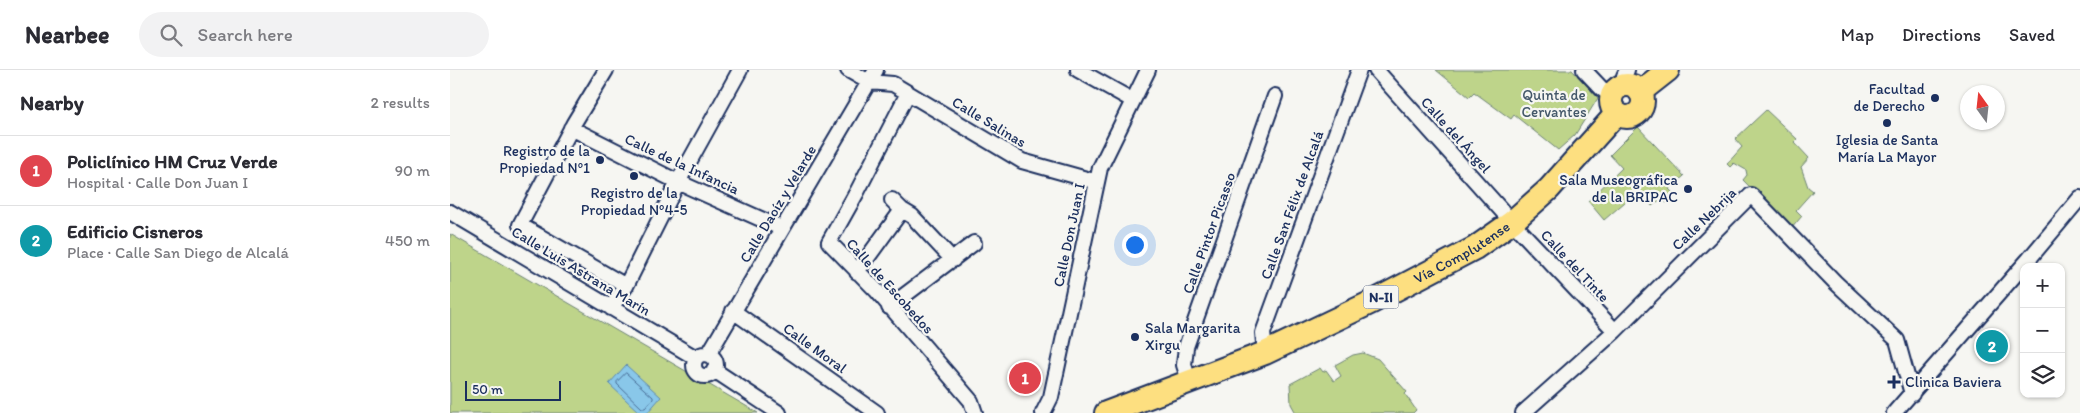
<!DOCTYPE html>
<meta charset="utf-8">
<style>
body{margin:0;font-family:Itim,sans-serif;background:#f2f2f3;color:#2b2b33}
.controls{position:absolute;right:15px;bottom:15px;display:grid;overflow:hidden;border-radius:10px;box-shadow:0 1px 4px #0004}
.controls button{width:45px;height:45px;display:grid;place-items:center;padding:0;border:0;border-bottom:1px solid #e1e1e2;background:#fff;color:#2b2b33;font:25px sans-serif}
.compass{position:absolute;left:1510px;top:15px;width:45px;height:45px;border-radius:50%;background:#fff;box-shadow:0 1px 4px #0004;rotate:345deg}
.scale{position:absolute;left:15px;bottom:12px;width:96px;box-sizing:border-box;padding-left:5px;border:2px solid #1b2f5e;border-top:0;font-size:14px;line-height:18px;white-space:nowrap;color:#1b2f5e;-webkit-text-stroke:4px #f6f6f2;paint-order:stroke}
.you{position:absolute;left:684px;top:174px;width:18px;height:18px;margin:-12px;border:4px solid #fff;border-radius:50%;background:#1a73e8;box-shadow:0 0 0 8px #1a73e833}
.badge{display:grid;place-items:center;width:32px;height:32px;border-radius:50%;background:#0f766e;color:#fff;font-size:16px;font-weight:700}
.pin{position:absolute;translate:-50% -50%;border:2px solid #fff;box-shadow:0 1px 5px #0006}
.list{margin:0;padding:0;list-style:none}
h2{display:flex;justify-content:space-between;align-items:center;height:65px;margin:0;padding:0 20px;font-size:21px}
h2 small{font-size:16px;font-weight:400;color:#7c7c81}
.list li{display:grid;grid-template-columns:32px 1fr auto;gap:15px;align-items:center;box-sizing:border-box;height:70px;padding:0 20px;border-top:1px solid #e1e1e2}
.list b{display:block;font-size:19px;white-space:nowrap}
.list p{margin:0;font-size:16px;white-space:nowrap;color:#7c7c81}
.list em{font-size:16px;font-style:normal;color:#7c7c81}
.icon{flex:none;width:28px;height:28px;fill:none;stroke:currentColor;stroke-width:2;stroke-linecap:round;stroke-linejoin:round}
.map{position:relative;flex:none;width:1630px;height:343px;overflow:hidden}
header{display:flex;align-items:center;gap:30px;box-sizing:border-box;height:70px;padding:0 25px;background:#fff;border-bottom:1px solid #e1e1e2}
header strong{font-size:24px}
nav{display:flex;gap:28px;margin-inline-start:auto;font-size:18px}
.search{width:350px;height:45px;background:#f2f2f3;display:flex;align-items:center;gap:12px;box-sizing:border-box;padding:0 18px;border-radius:28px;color:#7c7c81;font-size:19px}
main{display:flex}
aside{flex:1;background:#fff}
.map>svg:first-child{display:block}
.green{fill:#bed48a;stroke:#6c8274}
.water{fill:#89c7e9;stroke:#5d8ab1}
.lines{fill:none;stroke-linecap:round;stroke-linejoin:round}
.shore{stroke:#476c96;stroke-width:1}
.minor-casing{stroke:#1b2f5e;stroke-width:18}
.primary-casing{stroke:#1b2f5e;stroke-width:26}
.minor{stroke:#f6f6f2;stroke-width:14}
.primary{stroke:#fddf80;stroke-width:22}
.poi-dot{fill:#1b2f5e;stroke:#f6f6f2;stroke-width:2}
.labels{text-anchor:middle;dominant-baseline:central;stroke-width:4.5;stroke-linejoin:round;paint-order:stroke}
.shield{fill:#f6f6f2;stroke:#5d6b8a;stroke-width:1}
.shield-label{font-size:14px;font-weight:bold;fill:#1b2f5e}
.poi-label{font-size:15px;fill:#1b2f5e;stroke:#f6f6f2;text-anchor:end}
.park-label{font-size:15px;fill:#445869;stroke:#f6f6f2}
.street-label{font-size:15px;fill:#1b2f5e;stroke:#f6f6f2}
</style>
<header>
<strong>Nearbee</strong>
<div class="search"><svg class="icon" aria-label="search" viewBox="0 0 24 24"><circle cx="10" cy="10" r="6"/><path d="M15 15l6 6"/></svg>Search here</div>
<nav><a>Map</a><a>Directions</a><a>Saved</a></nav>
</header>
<main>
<aside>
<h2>Nearby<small>2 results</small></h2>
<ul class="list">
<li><span class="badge" style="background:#e0444e">1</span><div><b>Policlínico HM Cruz Verde</b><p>Hospital · Calle Don Juan I</p></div><em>90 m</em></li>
<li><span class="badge" style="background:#0f9aa8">2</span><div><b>Edificio Cisneros</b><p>Place · Calle San Diego de Alcalá</p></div><em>450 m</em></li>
</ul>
</aside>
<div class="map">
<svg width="1630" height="343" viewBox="0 0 1630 343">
<rect width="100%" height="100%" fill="#f6f6f2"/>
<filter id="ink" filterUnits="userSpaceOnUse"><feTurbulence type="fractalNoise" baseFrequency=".02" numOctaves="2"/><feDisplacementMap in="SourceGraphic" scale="10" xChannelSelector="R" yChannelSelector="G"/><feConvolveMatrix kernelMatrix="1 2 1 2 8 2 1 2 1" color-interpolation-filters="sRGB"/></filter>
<g filter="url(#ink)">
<path class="green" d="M986,0H1122L1148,28L1125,65L1108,80L1064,45L1061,49L1024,22L1019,27Z
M1316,40L1347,69L1344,72L1359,88L1351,97L1358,117L1363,121L1346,140L1352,146L1341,159L1293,110L1297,105L1296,100L1284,93L1280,97L1277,94L1292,77L1285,69Z
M1188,57L1234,106L1219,119L1225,125L1217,133L1211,129L1202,136L1189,120L1154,150L1138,131L1172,98L1160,85Z
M0,164L308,343H0Z
M913,283L928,289L957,322L955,324L966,340L963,343H846L841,334L840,314L870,298L873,302L876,300L884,311L891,306L885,295L903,285Z"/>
<path class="water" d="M176,295L211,327L197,343H190L159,314Z"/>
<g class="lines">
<path class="shore" d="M176,303L203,327V329L195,338H192L167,314V312Z"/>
<defs>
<path id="minor" d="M156,0L124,53L70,155L176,216
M398,0L419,12L443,14L572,91L647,112
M628,0L682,30
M926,0L1062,152L1165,261
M1134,0L1152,19L1162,26
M1175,15L1174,6L1177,0
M458,23L407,122L379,172L426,220L521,331L525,343
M121,58L228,112L331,158
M442,130L452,140L462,146L503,190
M0,142L246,288
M407,202L452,140
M439,237L524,173
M161,238L176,216L228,112L290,0
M283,241L427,343
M815,283L813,263L909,0
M244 295a11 11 0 1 1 22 0a11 11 0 1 1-22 0Z
M258,285L426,0
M264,300L329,343
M740,313L734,295L736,277L825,26
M593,343L601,327L650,98L698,0
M1073,343L1165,261L1301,125L1385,212L1447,270L1462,324
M1444,343L1579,189L1630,128"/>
<g id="primary">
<circle cx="1177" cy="31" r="16"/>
<path d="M1190,22L1218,0"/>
<path id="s1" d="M656,343L815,283L922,232L1025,178L1062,152L1099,119L1167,43"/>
</g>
</defs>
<use href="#minor" class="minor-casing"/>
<use href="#primary" class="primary-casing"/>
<use href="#minor" class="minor"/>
<use href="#primary" class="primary"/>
</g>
</g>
<g class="poi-dot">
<circle cx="1485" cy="28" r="5"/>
<circle cx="1437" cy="53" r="5"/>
<circle cx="150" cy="90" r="5"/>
<circle cx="184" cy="106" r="5"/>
<circle cx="1238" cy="119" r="5"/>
<circle cx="685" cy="267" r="5"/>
<path d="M1441.5 304.5h5v5h5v5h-5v5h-5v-5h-5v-5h5z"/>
</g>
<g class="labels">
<rect class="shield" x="913.5" y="215.5" width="35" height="23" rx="4"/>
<g class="shield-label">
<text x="931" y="227">N-II</text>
</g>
<g class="poi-label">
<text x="1475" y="19">Facultad<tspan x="1475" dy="17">de Derecho</tspan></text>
<text x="1437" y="70" text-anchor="middle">Iglesia de Santa<tspan x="1437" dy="17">María La Mayor</tspan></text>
<text x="140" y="81">Registro de la<tspan x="140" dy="17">Propiedad Nº1</tspan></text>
<text x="1228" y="110">Sala Museográfica<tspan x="1228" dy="17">de la BRIPAC</tspan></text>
<text x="184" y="123" text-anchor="middle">Registro de la<tspan x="184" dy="17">Propiedad Nº4-5</tspan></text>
<text x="695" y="258" text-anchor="start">Sala Margarita<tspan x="695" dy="17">Xirgu</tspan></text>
<text x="1455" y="312" text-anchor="start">Clinica Baviera</text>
</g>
<g class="park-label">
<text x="1104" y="25">Quinta de<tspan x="1104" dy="17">Cervantes</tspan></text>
</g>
<g class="street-label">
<text transform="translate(539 52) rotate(31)">Calle Salinas</text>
<text transform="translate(1006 65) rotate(48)">Calle del Ángel</text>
<text transform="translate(232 94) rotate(25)">Calle de la Infancia</text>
<text transform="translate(328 134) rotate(-59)">Calle Daoíz y Velarde</text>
<text transform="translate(842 135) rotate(-70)">Calle San Félix de Alcalá</text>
<text transform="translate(1254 149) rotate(-44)">Calle Nebrija</text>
<text transform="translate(759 163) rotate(-70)">Calle Pintor Picasso</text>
<text transform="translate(619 165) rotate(-78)">Calle Don Juan I</text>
<text stroke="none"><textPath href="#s1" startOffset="391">Vía Complutense</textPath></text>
<text transform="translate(1125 196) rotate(47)">Calle del Tinte</text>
<text transform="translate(131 201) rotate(31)">Calle Luis Astrana Marín</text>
<text transform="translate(440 216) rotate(48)">Calle de Escobedos</text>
<text transform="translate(365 278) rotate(36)">Calle Moral</text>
</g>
</g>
</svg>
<div class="controls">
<button>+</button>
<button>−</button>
<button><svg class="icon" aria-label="layers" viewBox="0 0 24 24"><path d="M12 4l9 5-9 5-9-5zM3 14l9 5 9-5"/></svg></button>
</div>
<svg class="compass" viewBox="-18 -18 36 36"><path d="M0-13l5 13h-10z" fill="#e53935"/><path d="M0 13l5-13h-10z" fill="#7c7c81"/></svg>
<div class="scale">50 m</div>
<div class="you"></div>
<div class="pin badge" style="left:575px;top:308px;background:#e0444e">1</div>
<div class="pin badge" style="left:1542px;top:276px;background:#0f9aa8">2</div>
</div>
</main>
